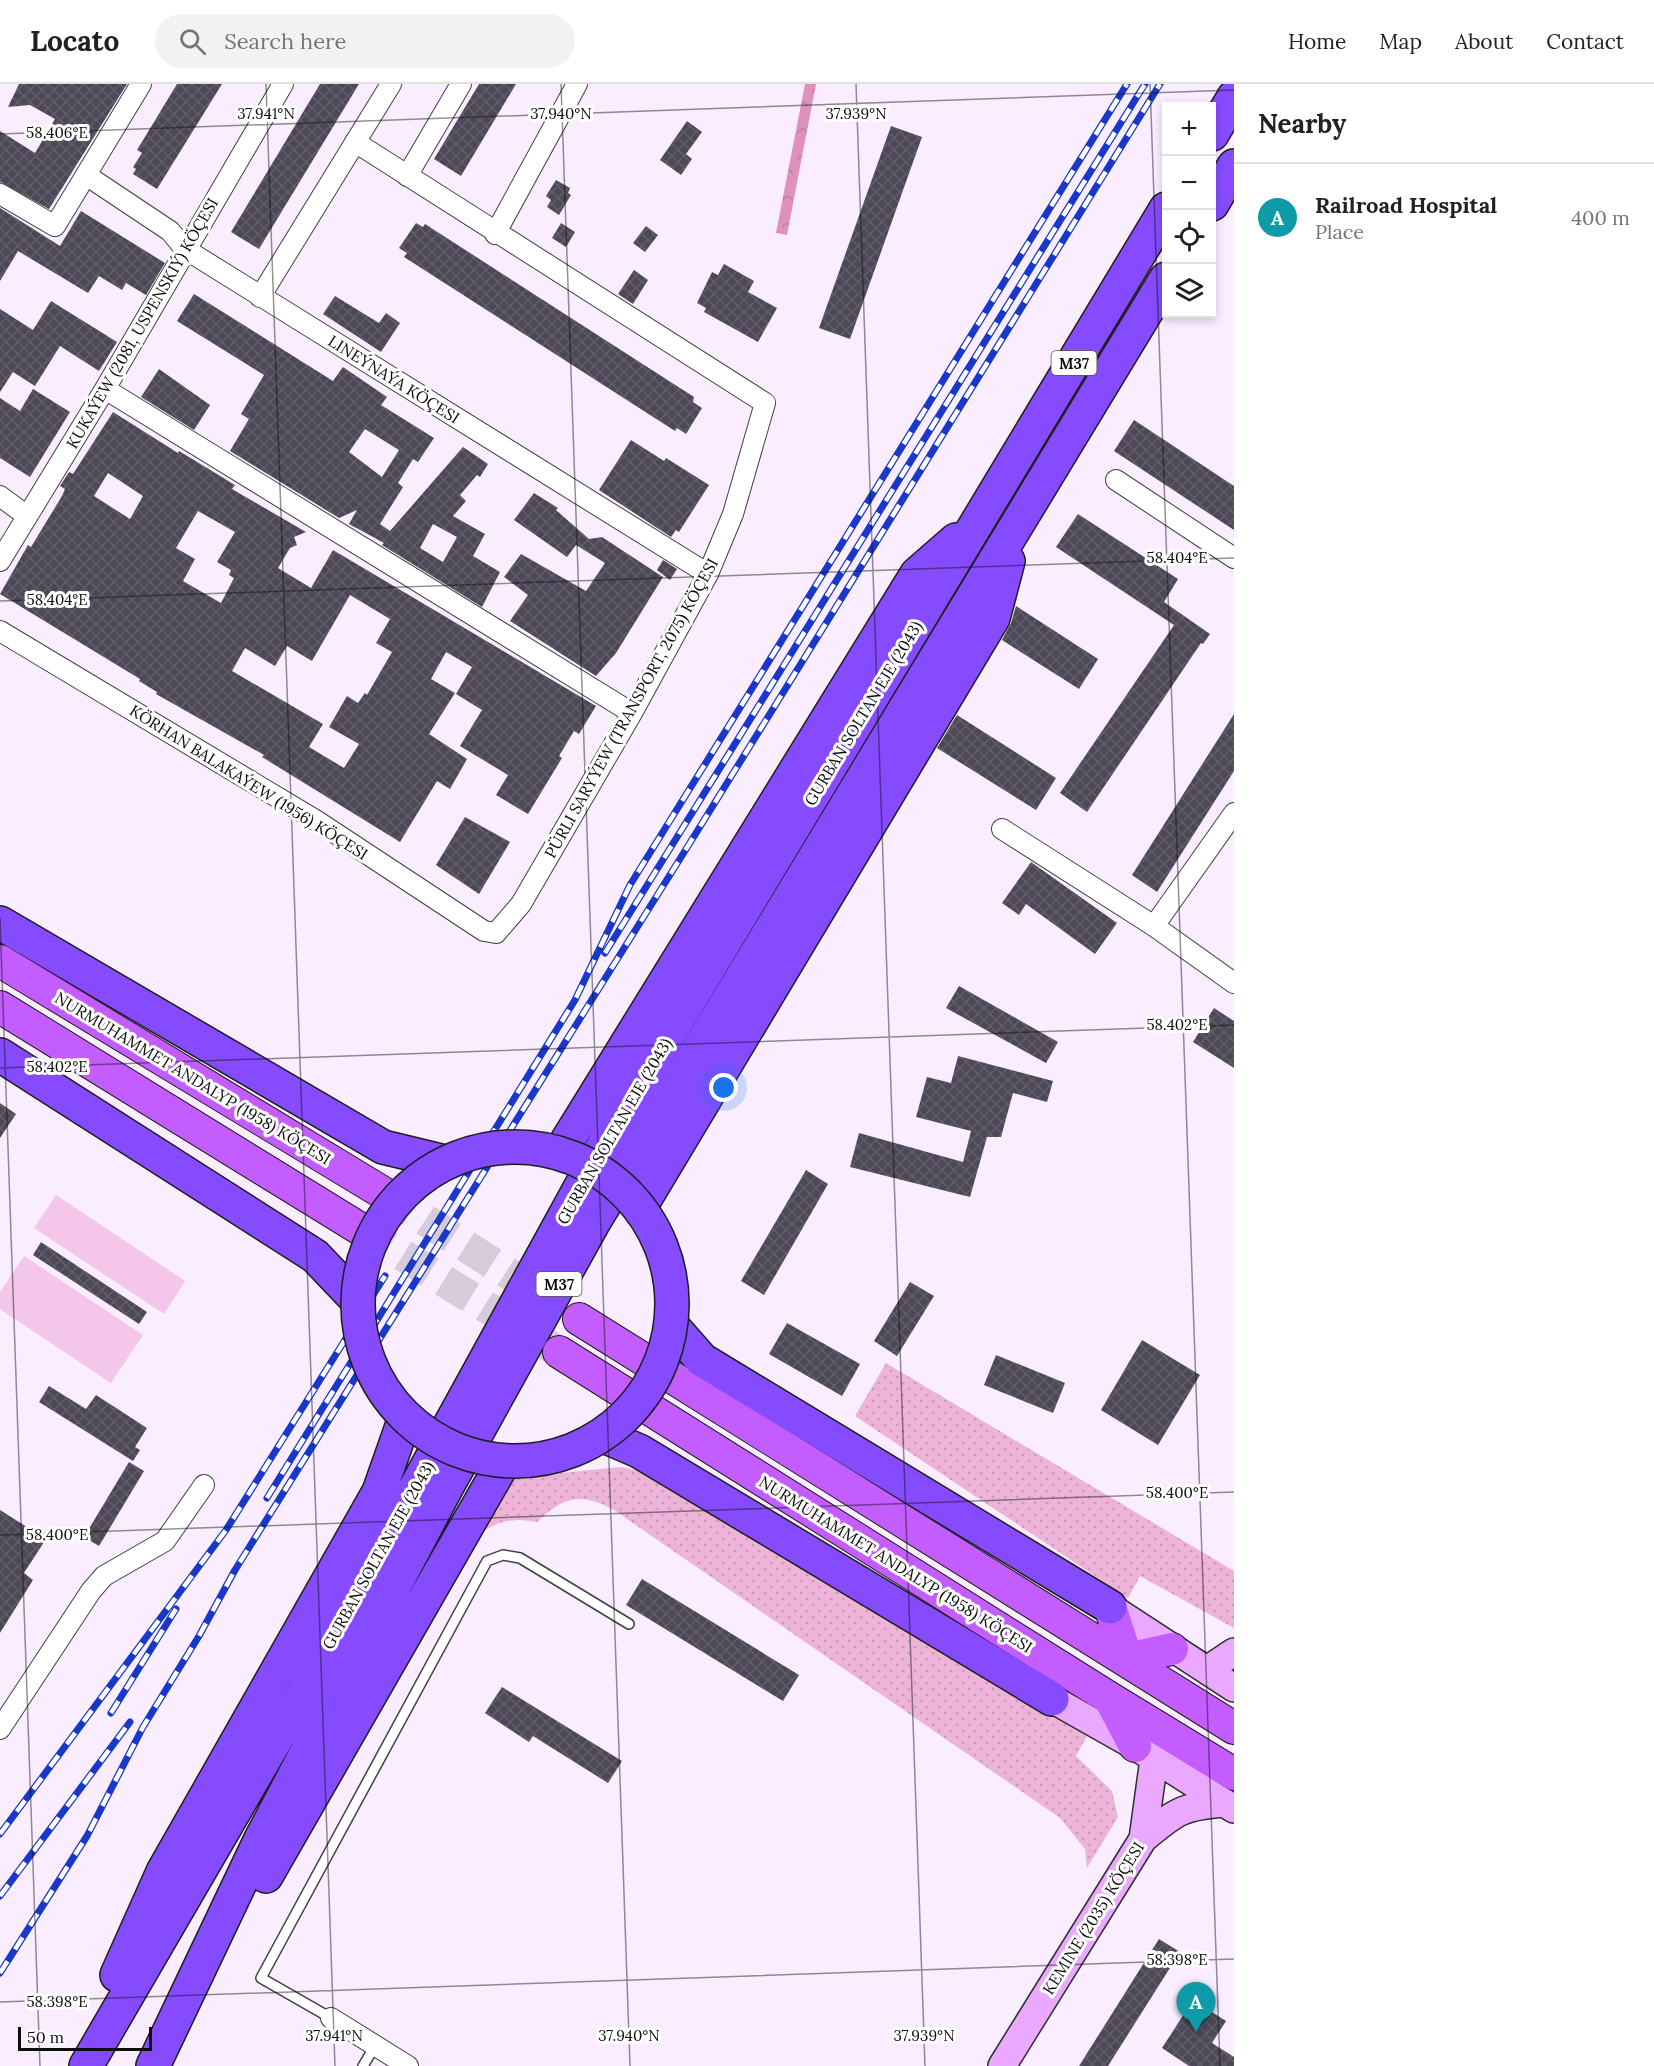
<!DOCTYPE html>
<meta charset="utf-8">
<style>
body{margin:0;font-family:Lora,serif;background:#f2f2f2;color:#202124}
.controls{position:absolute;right:18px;top:18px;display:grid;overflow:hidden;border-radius:0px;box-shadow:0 3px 9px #0003}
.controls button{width:54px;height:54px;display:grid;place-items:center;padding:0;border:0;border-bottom:2px solid #e0e0e0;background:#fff;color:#202124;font:30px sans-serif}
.scale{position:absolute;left:18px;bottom:15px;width:134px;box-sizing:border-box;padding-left:6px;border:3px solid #0d0d0d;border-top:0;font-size:16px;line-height:21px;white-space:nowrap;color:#0d0d0d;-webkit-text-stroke:4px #fff;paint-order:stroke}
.you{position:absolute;left:724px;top:1004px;width:21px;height:21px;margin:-15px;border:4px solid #fff;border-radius:50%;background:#1a73e8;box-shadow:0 0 0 9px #1a73e833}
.badge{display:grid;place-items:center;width:39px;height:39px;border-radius:50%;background:#0f766e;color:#fff;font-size:20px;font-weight:700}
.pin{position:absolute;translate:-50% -50px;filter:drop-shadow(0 2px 3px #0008)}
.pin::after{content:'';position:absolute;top:32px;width:21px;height:18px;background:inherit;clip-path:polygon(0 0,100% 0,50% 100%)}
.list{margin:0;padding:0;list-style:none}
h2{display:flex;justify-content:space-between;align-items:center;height:78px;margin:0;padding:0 24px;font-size:26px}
h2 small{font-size:20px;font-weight:400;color:#757577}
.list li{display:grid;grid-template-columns:39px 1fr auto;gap:18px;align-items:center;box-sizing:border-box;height:108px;padding:0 24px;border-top:2px solid #e0e0e0}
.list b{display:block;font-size:22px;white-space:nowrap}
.list p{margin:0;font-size:20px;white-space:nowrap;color:#757577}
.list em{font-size:20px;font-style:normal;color:#757577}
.icon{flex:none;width:33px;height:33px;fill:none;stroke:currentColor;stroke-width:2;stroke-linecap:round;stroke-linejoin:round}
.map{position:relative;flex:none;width:1234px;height:1982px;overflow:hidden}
header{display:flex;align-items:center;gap:36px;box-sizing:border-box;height:84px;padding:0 30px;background:#fff;border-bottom:2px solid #e0e0e0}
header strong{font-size:28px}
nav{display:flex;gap:33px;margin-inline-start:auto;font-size:21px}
.search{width:420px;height:54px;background:#f2f2f2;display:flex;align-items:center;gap:15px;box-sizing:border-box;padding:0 21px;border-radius:33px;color:#757577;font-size:22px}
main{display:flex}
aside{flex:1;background:#fff}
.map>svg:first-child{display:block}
.forest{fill:url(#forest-crowns)}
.park{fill:url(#park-dots)}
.pitch{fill:#f3c6ea}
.building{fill:url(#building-cross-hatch);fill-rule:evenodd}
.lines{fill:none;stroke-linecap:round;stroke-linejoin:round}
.primary-tunnel{stroke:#d6cbdb;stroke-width:32;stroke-dasharray:32 16;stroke-linecap:butt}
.lane-casing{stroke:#404040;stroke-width:12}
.street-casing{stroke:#404040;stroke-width:22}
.secondary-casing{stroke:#2f2f2f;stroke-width:30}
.primary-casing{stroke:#1e1e1e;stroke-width:34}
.highway-casing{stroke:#1e1e1e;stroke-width:36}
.lane{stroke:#fff;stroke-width:9}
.street{stroke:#fff;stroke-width:20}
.secondary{stroke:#eaa8ff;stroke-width:27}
.primary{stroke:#c35dff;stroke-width:32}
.highway{stroke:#864bff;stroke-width:33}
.rail-casing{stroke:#1938ca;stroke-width:7}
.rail{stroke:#fff;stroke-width:4.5;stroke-dasharray:14;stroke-linecap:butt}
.highway-bridge-casing{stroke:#1e1e1e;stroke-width:36;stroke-linecap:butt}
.highway-bridge{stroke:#864bff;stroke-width:33}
.ticks{fill:none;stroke:#0d0d0d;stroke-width:1.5;stroke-opacity:0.45}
.labels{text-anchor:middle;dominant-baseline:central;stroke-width:6;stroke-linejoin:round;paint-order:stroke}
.shield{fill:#fff;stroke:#565656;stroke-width:1.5}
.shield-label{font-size:15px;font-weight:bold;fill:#0d0d0d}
.street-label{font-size:16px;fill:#0d0d0d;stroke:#fff}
.ticks-label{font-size:15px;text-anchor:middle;fill:#0d0d0d;stroke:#fff;stroke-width:6;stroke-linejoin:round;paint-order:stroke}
</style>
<header>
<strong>Locato</strong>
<div class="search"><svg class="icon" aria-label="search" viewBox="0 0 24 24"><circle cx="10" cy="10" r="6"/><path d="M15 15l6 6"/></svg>Search here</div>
<nav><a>Home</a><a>Map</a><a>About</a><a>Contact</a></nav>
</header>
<main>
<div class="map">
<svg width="1234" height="1982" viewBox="0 0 1234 1982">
<defs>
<pattern id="forest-crowns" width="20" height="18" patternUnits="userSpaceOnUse" patternTransform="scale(1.5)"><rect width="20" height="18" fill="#df91be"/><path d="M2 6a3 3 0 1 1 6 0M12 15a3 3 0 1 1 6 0" fill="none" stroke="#be7ca2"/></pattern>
<pattern id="park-dots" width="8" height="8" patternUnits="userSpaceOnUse" patternTransform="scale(1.5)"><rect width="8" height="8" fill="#edb3d9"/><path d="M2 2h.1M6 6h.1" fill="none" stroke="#ca99b9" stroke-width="1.8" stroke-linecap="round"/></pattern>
<pattern id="building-cross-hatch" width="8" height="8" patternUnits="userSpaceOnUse" patternTransform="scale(1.5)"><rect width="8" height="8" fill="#4c4857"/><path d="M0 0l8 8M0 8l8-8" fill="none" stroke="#615e6a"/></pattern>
</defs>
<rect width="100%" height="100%" fill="#f9edff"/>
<path class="forest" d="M805,0H816L787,151L776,149Z"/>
<path class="park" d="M886,1279L1234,1487V1544L1140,1492L1128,1514L855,1332Z
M621,1383L654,1390L1087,1652L1076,1672L1112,1707L1118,1733L1087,1784L1085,1765L1060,1734L614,1426C581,1408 564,1412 537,1438C513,1433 500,1437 480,1449L511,1394Z"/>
<path class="pitch" d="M56,1111L185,1197L164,1230L34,1144Z
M24,1172L143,1251L111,1299L0,1225V1208Z"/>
<path class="building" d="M19,0H127L49,125L0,98V47L35,69L55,35L30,21L8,23Z
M177,0H222L157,105L133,90L136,85L133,83L142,69L137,66Z
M320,0H359L259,165L231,148Z
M479,0H516L461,92L434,75Z
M687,37L702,48L686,70L692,75L681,91L660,76Z
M891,42L922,53L850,255L819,244Z
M556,96L570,104L568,109L571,111L559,131L547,123L551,116L546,112Z
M0,124L60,162L81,127L165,179L146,211L126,199L122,206L99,192L88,209L18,167L0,197Z
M416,139L423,143L425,140L694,313L693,318L702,324L686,350L677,344L675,347L404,173L407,169L399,164Z
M561,139L575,148L566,163L552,154Z
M646,142L658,151L645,168L633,159Z
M724,180L754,197L748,208L777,224L758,258L704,228L706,224L697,219L712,188L718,191Z
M634,186L648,196L633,220L618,210Z
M194,210L333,297L343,283L387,313L381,321L434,354L418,378L413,375L398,399L403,403L380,440L390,447L463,363L488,380L480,393L477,391L460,411L466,417L453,432L485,450L473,472L500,488L482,523L382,461L384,459L349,440L357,426L339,434L230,367L249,335L241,330L264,291L177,237ZM365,345L399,366L382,393L349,368ZM433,440L457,453L443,478L420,464Z
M335,212L379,239L386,229L400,239L381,268L323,230Z
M51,217L117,258L99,287L60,262L35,302L13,288L0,308V225L33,246Z
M159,285L210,321L194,346L141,313Z
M33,305L70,328L30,393L0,374V314L20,327Z
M113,328L178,369L179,367L235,401L232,405L306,448L294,453L297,461L290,464L278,484L311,504L333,466L596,622L579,650L574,647L559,672L562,674L528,730L496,711L508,691L460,662L482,626L456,610L472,583L446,568L431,595L455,609L429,650L467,675L450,705L437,697L400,758L262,673L264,671L156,610L157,608L139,597L140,595L0,510L28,461L31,463L62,412L65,405L60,402L69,388L73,390ZM108,389L143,412L130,435L94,412ZM198,427L235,448L217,478L231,486L229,491L234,494L221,519L183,497L195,475L176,464ZM350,511L390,535L376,559L392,568L367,611L365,609L358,619L347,612L329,643L359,660L344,684L309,663L323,640L232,587L245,564L275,582L287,562L312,577Z
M1134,336L1234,402V446L1114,367Z
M631,356L664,377L666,374L709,401L679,448L676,446L671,453L599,406Z
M534,409L558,424L556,426L589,455L602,453L663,493L616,569L596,592L510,537L528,511L504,493L521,470L586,507L605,479L576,461L567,473L514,436Z
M1078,430L1178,495L1164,518L1210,550L1203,560L1201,559L1087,728L1060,709L1174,541L1056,463Z
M663,476L677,485L670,496L657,486Z
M1016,522L1098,575L1079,605L1002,556L1011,539Z
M1234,630V687L1157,808L1132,791Z
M957,631L1056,694L1036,726L937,664Z
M465,733L510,758L479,810L436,781Z
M1031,778L1117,839L1095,870L1026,820L1019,831L1002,819Z
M959,902L1058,958L1046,979L946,924Z
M1214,924L1234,937V984L1193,958Z
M958,972L1053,997L1047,1018L1013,1009L1001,1053H987L970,1113L850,1083L859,1049L963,1078L971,1047L916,1033L927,993L951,999Z
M0,1019L16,1030L0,1054Z
M806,1086L828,1100L764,1211L741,1197Z
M41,1158L147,1228L139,1240L33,1171Z
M910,1198L934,1212L897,1272L874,1257Z
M787,1239L860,1280L842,1312L769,1270Z
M1142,1256L1200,1291L1158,1361L1101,1326Z
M996,1271L1065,1299L1053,1329L984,1301Z
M49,1302L86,1325L96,1311L147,1344L135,1363L140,1366L133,1377L39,1318Z
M129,1378L144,1387L99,1462L84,1453Z
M0,1426L46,1455L24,1489L33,1496L0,1549Z
M642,1495L799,1591L783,1617L626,1521Z
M502,1603L622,1677L608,1699L533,1652L529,1658L485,1629Z
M1159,1855L1180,1868L1108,1982H1079Z
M1193,1916L1226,1937L1212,1959L1234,1973V1982H1189L1162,1964Z"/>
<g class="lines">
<path class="primary-tunnel" d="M385,1110L548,1215
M362,1146L559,1268"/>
<defs>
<path id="lane" d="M331,1934L261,1894L487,1477L503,1471L520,1474L629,1540
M363,1982L375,1962"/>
<path id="street" d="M86,91L170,147L185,165L708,490
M407,92L461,0
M0,110L55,142L141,0
M495,150L577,0
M260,213L391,0
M105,305L632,629
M1116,396L1234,474
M0,412L27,432
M0,477L105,305L283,0
M0,547L317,737L484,847L496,849L521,820L632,629L708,490L733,430L765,319L355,58
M1002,745L1154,842L1234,899
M1154,842L1234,729
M0,1645L91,1507L104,1492L165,1457L204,1401
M331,1934L408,1982"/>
<path id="secondary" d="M1110,1523L1234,1604
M1207,1586L1234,1568
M1052,1615L1135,1662L1234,1725
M1143,1755C1175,1728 1182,1722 1225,1719
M1002,1982L1143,1755L1154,1675"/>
<path id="primary" d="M0,877L385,1110
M0,923L362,1146
M579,1235L1234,1644
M559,1268L1111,1615L1234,1690
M1110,1523L1127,1575L1172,1565
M1110,1615L1135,1662"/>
<path id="highway" d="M1212,50L1234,13
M1212,120L1234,82
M0,839L383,1063L445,1078
M0,971L315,1172L357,1216
M561,1067L917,490L956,456
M640,1123L993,534L1008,477
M672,1242L702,1276L1110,1523
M604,1352L639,1367L1052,1615
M266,1792L503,1379
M117,1891L163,1788L379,1408L405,1334
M86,1982L304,1607L622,1028L1166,125
M153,1982L260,1757L446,1404L593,1139L1166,195"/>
</defs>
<use href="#lane" class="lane-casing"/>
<use href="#street" class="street-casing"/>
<use href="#secondary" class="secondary-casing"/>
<use href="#primary" class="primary-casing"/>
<use href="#highway" class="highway-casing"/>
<use href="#lane" class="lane"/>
<use href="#street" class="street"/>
<use href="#secondary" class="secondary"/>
<use href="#primary" class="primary"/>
<use href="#highway" class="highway"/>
<defs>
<path id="rail" d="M605,869L1145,0
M267,1414L575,916L630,801L1127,0
M111,1629L176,1525
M0,1750L226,1446L385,1192
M0,1812L130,1638
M0,1889L87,1752L143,1643L199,1552L235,1486L688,762L1160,0"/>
</defs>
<use href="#rail" class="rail-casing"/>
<use href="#rail" class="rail"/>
<defs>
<path id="highway-bridge" d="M358 1220a157 157 0 1 1 314 0a157 157 0 1 1-314 0Z"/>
</defs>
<use href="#highway-bridge" class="highway-bridge-casing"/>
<use href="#highway-bridge" class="highway-bridge"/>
</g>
<path class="ticks" d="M266,0L335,1982M561,0L630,1982M856,0L925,1982M1150,0L1220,1982M0,50L1234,6M0,517L1234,474M0,834L40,1982M0,984L1234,941M0,1451L1234,1408M0,1918L1234,1875"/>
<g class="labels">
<g class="shield">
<rect x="1051.5" y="267" width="45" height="24" rx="4.5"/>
<rect x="536.5" y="1188" width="45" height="24" rx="4.5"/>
</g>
<g class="shield-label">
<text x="1074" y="279">M37</text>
<text x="559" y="1200">M37</text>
</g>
<g class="street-label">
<text transform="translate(142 239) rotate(-60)">KUKAÝEW (2081, USPENSKIÝ) KÖÇESI</text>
<text transform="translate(394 295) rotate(32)">LINEÝNAÝA KÖÇESI</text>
<text transform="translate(631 624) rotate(-61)">PÜRLI SARYÝEW (TRANSPORT, 2075) KÖÇESI</text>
<text transform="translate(863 629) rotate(-59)">GURBAN SOLTAN EJE (2043)</text>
<text transform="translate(249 698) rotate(32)">KÖRHAN BALAKAÝEW (1956) KÖÇESI</text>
<text transform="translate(193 994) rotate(31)">NURMUHAMMET ANDALYP (1958) KÖÇESI</text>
<text transform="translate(614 1047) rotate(-60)">GURBAN SOLTAN EJE (2043)</text>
<text transform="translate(378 1471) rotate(-61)">GURBAN SOLTAN EJE (2043)</text>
<text transform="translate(896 1480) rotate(32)">NURMUHAMMET ANDALYP (1958) KÖÇESI</text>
<text transform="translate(1093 1834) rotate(-58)">KEMINE (2035) KÖÇESI</text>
</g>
</g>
<g class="ticks-label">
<text x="266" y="35">37.941°N</text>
<text x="561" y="35">37.940°N</text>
<text x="856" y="35">37.939°N</text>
<text x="57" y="54">58.406°E</text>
<text x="1177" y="479">58.404°E</text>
<text x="57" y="521">58.404°E</text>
<text x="1177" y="946">58.402°E</text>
<text x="57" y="988">58.402°E</text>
<text x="1177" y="1414">58.400°E</text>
<text x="57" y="1456">58.400°E</text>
<text x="1177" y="1881">58.398°E</text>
<text x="57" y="1923">58.398°E</text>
<text x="334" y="1957">37.941°N</text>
<text x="629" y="1957">37.940°N</text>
<text x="924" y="1957">37.939°N</text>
</g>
</svg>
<div class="controls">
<button>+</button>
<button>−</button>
<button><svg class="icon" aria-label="locate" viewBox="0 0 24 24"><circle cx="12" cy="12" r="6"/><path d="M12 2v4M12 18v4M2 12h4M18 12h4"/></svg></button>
<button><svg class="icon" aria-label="layers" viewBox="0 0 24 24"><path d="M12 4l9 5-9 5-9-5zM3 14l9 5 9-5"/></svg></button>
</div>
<div class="scale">50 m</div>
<div class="you"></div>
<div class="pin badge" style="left:1196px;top:1948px;background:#0f9aa8">A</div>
</div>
<aside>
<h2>Nearby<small></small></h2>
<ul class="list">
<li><span class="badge" style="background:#0f9aa8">A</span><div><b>Railroad Hospital</b><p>Place</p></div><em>400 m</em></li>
</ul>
</aside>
</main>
